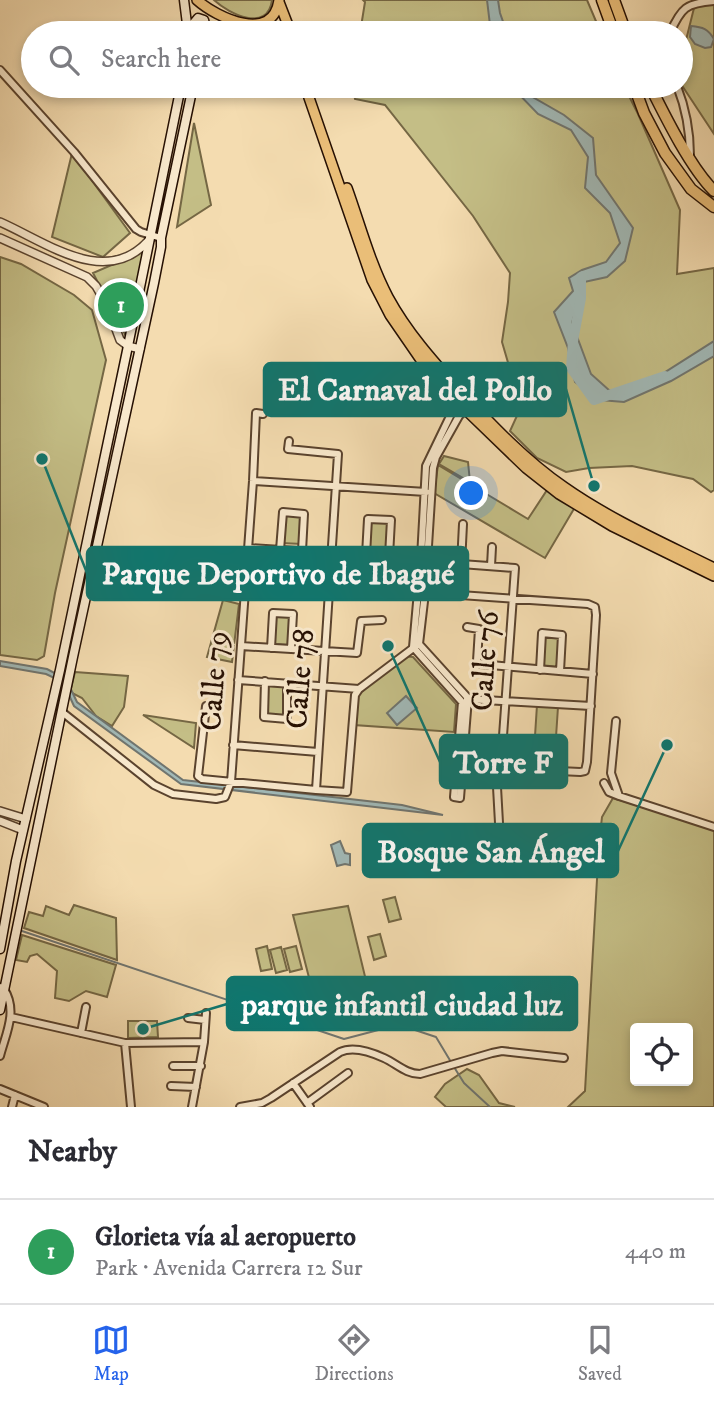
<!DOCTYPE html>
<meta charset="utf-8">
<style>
body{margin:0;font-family:"IM FELL DW Pica",serif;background:#f7f7f7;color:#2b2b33}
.controls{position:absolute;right:21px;bottom:21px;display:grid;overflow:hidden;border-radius:7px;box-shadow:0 4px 10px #0003}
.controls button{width:63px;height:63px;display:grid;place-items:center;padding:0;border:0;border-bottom:2px solid #e1e1e2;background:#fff;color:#2b2b33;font:35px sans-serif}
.you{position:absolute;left:472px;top:494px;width:24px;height:24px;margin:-18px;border:5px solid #fff;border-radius:50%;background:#1a73e8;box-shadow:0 0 0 10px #1a73e833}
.badge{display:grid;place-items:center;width:46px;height:46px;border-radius:50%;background:#2563eb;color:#fff;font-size:23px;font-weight:700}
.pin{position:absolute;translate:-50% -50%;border:4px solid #fff;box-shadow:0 2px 7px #0006}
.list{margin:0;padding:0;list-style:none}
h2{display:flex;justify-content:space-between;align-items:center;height:91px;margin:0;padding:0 28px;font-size:30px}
h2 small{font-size:23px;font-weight:400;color:#7c7c81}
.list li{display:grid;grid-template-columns:46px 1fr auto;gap:21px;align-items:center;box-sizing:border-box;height:105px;padding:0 28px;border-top:2px solid #e1e1e2}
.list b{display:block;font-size:26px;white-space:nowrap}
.list p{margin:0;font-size:23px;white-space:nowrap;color:#7c7c81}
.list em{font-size:23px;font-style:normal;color:#7c7c81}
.icon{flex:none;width:38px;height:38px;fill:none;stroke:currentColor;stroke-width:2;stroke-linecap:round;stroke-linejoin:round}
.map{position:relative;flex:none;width:714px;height:1107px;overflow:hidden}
.search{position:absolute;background:#fff;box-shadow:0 4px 10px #0003;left:21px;right:21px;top:21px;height:77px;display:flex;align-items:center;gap:18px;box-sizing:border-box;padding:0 24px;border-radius:38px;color:#7c7c81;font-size:26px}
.sheet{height:196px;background:#fff}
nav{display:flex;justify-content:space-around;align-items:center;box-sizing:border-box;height:98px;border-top:2px solid #e1e1e2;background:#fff;font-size:19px;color:#7c7c81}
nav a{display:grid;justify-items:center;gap:4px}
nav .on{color:#2563eb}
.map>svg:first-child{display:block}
.green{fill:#c4be86;stroke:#756744;stroke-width:2;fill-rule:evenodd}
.water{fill:#a1b9b7;stroke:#70756f;stroke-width:2}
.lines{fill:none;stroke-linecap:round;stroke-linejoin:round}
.stream{stroke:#70756f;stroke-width:2}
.river{stroke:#a1b9b7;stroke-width:10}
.minor-casing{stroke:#5a432e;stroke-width:10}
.tertiary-casing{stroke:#5a432e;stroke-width:10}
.secondary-casing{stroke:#261003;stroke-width:11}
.primary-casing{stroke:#261003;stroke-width:12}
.trunk-casing{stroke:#261003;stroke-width:13}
.minor{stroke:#f8e8cc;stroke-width:6}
.tertiary{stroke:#f8e8cc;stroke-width:7}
.secondary{stroke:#f8e8cc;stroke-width:8}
.primary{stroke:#eabe78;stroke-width:9}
.trunk{stroke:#eabe78;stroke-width:10}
.labels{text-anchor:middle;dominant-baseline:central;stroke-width:6;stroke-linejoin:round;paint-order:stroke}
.street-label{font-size:30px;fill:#261003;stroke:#f8e8cc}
.leader{fill:none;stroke:#0f766e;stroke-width:2.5}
.callout-dot{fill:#0f766e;stroke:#f8e8cc;stroke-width:2.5}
.callout{fill:#0f766e;stroke:#0f766e;stroke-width:2.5}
.callout-label{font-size:32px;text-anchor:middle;font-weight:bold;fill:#fff}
</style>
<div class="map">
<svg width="714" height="1107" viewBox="0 0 714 1107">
<rect width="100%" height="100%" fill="#f4dcb0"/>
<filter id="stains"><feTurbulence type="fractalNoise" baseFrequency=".00286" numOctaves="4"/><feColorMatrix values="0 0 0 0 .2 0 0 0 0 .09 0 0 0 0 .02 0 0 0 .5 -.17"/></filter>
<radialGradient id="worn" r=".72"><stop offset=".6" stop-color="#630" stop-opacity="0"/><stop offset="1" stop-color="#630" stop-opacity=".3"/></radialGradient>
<path class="green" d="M214,0H272C268,33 229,14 214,0Z
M363,0H587L601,33H360L365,2Z
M696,0H714V134L681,84V60Z
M353,86H624L638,114L680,210L677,274L714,268V490L711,492L693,479L632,466L589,468L566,472L537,458L510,431L521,407L502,342L508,302L510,273L473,216L385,105L355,99Z
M194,123L211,205L177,227Z
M72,153L130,233L103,257L52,237Z
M144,251L126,336L93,273Z
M0,257L21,264L74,295L92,310L106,360L55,593L44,656L37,660L0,655Z
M444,456L468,462L470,482L439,464Z
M438,465L528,519L551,484L578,502L545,558L434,493Z
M283,512L304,514L302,544L281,543Z
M368,519L391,520L389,548L366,547Z
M223,600L239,604L232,662L207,657Z
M274,614L292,616L290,645L272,644Z
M543,634L560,636L558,667L541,665Z
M403,656L413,657L456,704L454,732L354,725L358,695Z
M75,672L128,676L124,707L112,726L96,716L82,698L70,692Z
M266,684L285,685V718L265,717Z
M537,705L558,707L556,737L535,736Z
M143,715L196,723L194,748Z
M613,798L714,829V1107H568L585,1091L599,844L602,817ZM635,1028H688V1081H635Z
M395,897L401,919L389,922L383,900Z
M74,905L116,918L117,960L24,928L29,912L43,916L46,906L69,915Z
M348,906L369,993L317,1009L293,915Z
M380,934L386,956L374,960L368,937Z
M22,935L116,965L107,997L86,991L69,1001L55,998L57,971L37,954L30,956L27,962L16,960Z
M267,946L272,969L261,971L256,949Z
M296,946L302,969L290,972L284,949Z
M281,947L287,970L276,973L270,950Z
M128,1021H157L158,1037L128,1038Z
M467,1069L479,1075L499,1103L515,1107H446L435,1097L445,1084Z"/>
<path class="water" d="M487,0H498L500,13L507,33H491Z
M691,26C703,27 708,29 714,39L711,47L705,48L695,44L690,37Z
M511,86H527L531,96L564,115L593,138L596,175L633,228L625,261L607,277L584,282L572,323L591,374L610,391L640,388L714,341V356L671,381L624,402L600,400L575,382L568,348L554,312L573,291L569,278L582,270L606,262L620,243L610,213L585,188L588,157L571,130L538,114Z
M0,661L47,669L66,679L77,702L183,780L402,805L443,815L181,784L74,706L63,682L46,674L0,666Z
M406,696L417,708L397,725L387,713Z
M340,841L345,853L350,854V865L345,864L337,866L331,845Z"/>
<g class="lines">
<path class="stream" d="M19,930L344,1039L386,1028H409L436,1037L451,1062
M454,1067L464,1083L490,1107"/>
<path class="river" d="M583,276L581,277V298L573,341L571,368L594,400L665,376"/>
<defs>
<path id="minor" d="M670,33C681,8 686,3 714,1
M0,70L74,152L136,229L141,232L161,238
M677,86C686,109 690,131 690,155
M289,441L288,449L338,454L316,790
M253,481L426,492
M463,524L461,564L515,568L503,736L497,787L500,841
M248,548L425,559
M280,550L283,512L304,514L302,551
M366,555L368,519L391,520L389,556
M491,566L492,547
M246,580L588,604L595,607L596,615L587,762L585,771L580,772L500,768
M467,627L479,629L477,661L480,664L593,674
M419,644L468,698L460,798L454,797L462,702
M419,644L425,593L433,468L436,457L459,416L463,412H468
M241,646L357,653L361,621L382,620
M413,647L421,558L426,466L453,410L456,403L455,398
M413,647L462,702
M271,648L273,613L293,614L291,649
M540,670L542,633L562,635L560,671
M238,680L359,689
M265,681L264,717L287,719V683
M359,689L416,646
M467,699L591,706
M206,706L198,776L202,779L316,790L347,792L355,695L359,689
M62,712L154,785L173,794L216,799L225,797L231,782L253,481L256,413L263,414
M616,721L611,773L619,796
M233,745L318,752
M463,774L499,778
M604,783L609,792L619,796L714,827
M473,838L527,842
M0,987L4,989C18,1011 6,1033 0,1056
M11,1017L125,1043L204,1042
M188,1018L205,1020
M81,1033L86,1007
M125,1043L131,1107
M173,1066H201
M293,1083L310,1107
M171,1086L196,1087
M0,1089L44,1107
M307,1103L348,1073
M12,1107L15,1095
M192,1107L204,1042L206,1013
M240,1107L262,1103L271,1098L340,1052C353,1046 371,1052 384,1058C397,1064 406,1074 420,1074L492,1053L502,1051L564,1058"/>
<path id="tertiary" d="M0,222C46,242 106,289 149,240
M0,238L87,277L96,286L107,305L120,340L128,346L140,349
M0,811L26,819
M0,821L23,830"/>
<path id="secondary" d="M184,0L188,32
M190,33L193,24L198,18L204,20L207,33
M212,33C220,26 227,24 237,22
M0,949L16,861L60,670L128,346L181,86
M0,1010L73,657L154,283L161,247V238L193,86"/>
<path id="primary" d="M197,0C217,18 273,44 279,0
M279,2L291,33
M250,26L268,33
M305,86L372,280L390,315L421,360L468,412L526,468L559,494L612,526L714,576
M347,188C360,224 370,263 388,297C407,332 433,361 459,390C492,425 525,460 564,487C611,520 664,543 714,568"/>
<path id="trunk" d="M602,0L614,33
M614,0L626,33
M634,86L644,113L665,153L691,189L714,207
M650,86C665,116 690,167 714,191"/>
</defs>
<use href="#minor" class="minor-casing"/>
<use href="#tertiary" class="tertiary-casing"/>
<use href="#secondary" class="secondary-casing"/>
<use href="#primary" class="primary-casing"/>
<use href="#trunk" class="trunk-casing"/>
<use href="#minor" class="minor"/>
<use href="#tertiary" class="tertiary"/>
<use href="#secondary" class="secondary"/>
<use href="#primary" class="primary"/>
<use href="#trunk" class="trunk"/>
</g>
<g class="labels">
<g class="street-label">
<text transform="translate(486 661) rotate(-86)">Calle 76</text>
<text transform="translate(301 679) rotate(-86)">Calle 78</text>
<text transform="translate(215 681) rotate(-86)">Calle 79</text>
</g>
</g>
<path class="leader" d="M594 486L566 389M42 459L87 573M388 646L440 762M667 745L618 851M143 1029L227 1004"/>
<g class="callout-dot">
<circle cx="594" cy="486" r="7"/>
<circle cx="42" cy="459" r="7"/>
<circle cx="388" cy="646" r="7"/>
<circle cx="667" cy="745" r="7"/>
<circle cx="143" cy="1029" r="7"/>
</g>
<g class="callout">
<rect x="264" y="363" width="302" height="53" rx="7"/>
<rect x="87" y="547" width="381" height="53" rx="7"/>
<rect x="440" y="735" width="127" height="53" rx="7"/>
<rect x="363" y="824" width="255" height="53" rx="7"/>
<rect x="227" y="977" width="350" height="53" rx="7"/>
</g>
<g class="callout-label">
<text x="415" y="400">El Carnaval del Pollo</text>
<text x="278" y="584">Parque Deportivo de Ibagué</text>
<text x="503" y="773">Torre F</text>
<text x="491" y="862">Bosque San Ángel</text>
<text x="402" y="1015">parque infantil ciudad luz</text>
</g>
<rect width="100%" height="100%" filter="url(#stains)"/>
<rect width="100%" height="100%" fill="url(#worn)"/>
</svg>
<div class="controls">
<button><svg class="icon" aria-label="locate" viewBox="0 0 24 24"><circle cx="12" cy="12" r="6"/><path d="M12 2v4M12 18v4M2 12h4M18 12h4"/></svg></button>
</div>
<div class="you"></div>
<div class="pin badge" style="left:121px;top:305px;background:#2e9e5b">1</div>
<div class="search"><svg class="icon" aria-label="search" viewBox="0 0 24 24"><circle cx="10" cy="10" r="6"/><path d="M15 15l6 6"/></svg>Search here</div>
</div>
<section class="sheet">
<h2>Nearby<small></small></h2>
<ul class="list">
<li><span class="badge" style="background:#2e9e5b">1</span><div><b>Glorieta vía al aeropuerto</b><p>Park · Avenida Carrera 12 Sur</p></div><em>440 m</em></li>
</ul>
</section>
<nav>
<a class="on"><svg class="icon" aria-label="map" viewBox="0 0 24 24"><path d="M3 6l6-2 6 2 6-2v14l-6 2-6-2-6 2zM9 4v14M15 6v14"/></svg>Map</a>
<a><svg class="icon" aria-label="directions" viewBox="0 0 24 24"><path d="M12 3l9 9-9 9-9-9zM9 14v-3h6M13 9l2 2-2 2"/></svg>Directions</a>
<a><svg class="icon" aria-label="saved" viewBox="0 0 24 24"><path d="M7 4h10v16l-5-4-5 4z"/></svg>Saved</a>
</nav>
